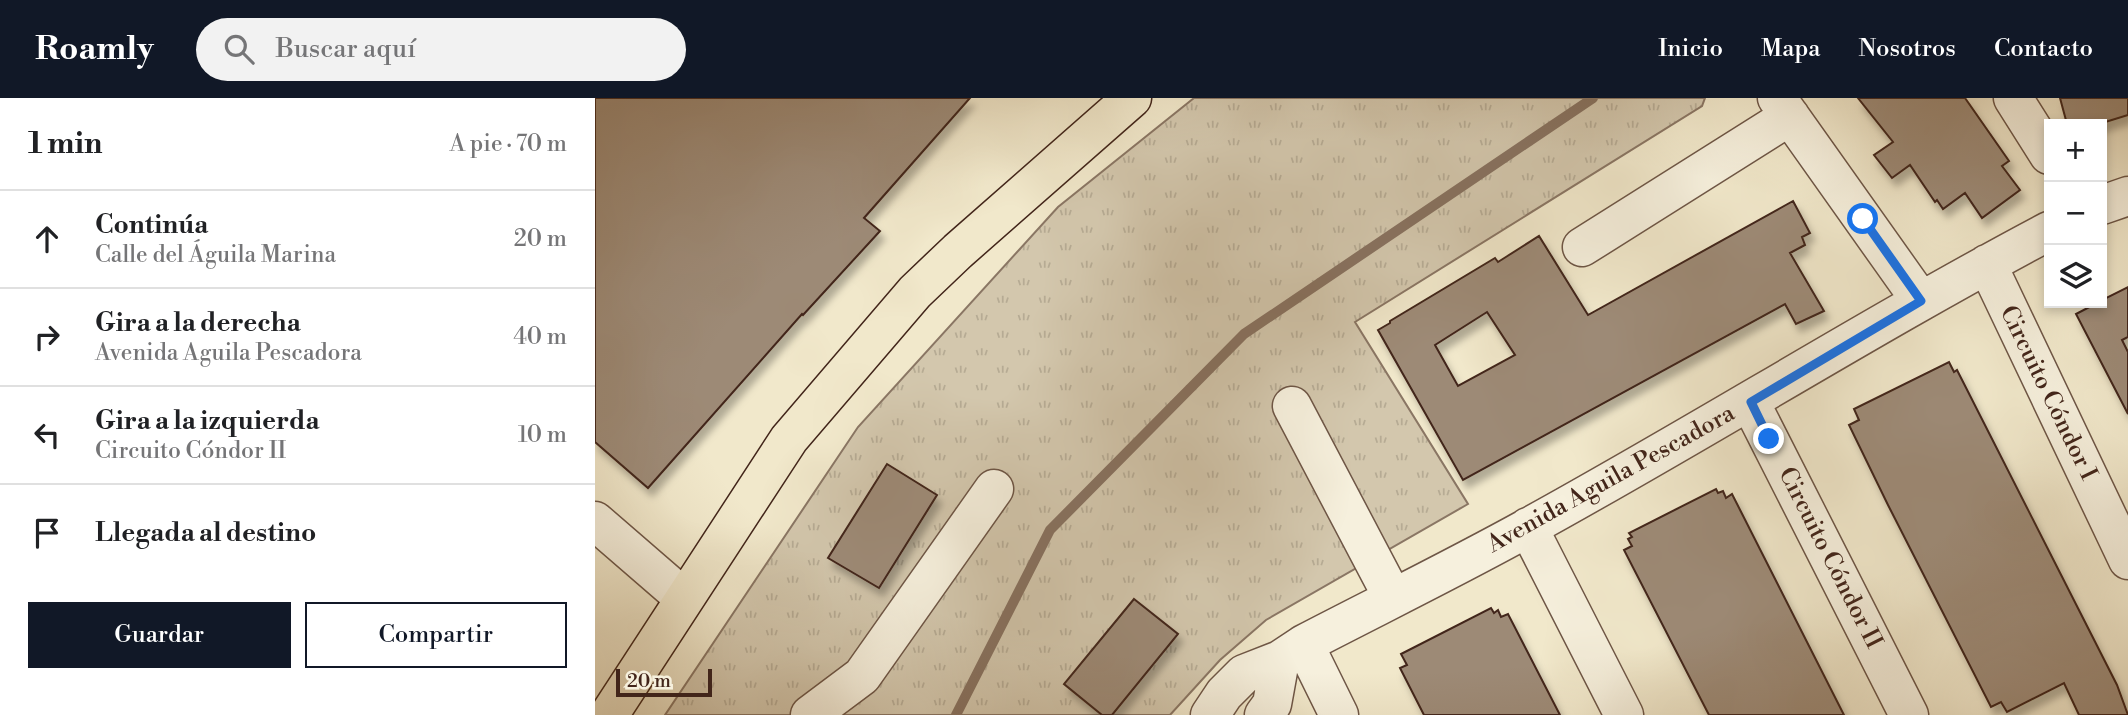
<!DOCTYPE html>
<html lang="es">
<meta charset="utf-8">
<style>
body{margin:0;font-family:"Libre Bodoni",serif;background:#f2f2f2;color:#202124}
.controls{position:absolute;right:21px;top:21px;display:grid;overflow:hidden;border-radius:0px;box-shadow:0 4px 10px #0003}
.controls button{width:63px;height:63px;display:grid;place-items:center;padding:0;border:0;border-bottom:2px solid #e0e0e0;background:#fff;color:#202124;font:35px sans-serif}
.scale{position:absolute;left:21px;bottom:18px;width:96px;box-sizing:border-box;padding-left:7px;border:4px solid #42251a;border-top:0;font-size:19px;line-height:24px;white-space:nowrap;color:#42251a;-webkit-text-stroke:5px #f6f0dd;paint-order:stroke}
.stop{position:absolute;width:21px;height:21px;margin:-16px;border:5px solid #1a73e8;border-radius:50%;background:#fff}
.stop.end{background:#1a73e8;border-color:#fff;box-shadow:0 2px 7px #0008}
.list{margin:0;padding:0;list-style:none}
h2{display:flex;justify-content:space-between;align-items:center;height:91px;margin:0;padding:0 28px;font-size:30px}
h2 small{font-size:23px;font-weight:400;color:#757577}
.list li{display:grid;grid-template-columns:46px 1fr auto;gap:21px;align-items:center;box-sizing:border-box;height:98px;padding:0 28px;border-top:2px solid #e0e0e0}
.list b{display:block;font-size:26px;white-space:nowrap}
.list p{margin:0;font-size:23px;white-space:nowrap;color:#757577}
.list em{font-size:23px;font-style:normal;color:#757577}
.actions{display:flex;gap:14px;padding:21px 28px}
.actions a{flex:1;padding:16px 0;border:2px solid #111827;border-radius:0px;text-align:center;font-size:24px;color:#111827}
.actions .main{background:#111827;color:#fff}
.icon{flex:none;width:38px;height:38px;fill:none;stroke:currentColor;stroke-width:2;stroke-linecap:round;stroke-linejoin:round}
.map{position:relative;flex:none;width:1533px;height:617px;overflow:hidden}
header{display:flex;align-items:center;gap:42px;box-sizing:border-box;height:98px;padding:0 35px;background:#111827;color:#fff}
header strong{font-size:33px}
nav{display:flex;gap:38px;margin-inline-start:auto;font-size:24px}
.search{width:490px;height:63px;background:#f2f2f2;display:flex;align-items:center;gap:18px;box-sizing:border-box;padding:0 24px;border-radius:38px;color:#757577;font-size:26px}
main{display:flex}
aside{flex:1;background:#fff}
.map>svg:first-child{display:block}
.grass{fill:url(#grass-tufts);stroke:#8a7664;stroke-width:2}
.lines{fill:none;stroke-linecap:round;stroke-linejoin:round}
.stream{stroke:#887260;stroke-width:10}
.building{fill:#9d8a76;stroke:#42251a;stroke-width:2;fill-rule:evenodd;filter:url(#shadow)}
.minor-casing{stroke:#6e5646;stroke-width:41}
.major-casing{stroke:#42251a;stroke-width:41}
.minor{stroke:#f6f0dd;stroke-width:38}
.major{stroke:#f1e8cb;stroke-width:38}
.route{stroke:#1a73e8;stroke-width:9}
.labels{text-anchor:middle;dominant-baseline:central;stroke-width:5;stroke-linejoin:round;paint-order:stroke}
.street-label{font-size:24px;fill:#42251a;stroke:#f6f0dd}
</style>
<header>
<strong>Roamly</strong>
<div class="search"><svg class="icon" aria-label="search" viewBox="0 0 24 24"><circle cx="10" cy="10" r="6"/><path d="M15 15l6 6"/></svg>Buscar aquí</div>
<nav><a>Inicio</a><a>Mapa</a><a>Nosotros</a><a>Contacto</a></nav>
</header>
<main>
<aside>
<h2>1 min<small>A pie · 70 m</small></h2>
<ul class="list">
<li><svg class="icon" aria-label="ahead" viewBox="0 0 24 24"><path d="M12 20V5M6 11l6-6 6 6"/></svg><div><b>Continúa</b><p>Calle del Águila Marina</p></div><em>20 m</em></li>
<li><svg class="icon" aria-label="right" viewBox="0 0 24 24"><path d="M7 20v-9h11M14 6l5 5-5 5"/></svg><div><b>Gira a la derecha</b><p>Avenida Aguila Pescadora</p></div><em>40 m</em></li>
<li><svg class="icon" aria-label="left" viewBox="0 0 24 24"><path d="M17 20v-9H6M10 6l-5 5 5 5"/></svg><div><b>Gira a la izquierda</b><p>Circuito Cóndor II</p></div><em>10 m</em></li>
<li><svg class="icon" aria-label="arrive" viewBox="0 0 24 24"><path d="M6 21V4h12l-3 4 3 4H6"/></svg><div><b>Llegada al destino</b></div></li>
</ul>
<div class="actions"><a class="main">Guardar</a><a>Compartir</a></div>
</aside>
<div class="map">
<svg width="1533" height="617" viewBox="0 0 1533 617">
<defs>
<pattern id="grass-tufts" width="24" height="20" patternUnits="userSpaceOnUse" patternTransform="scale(1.75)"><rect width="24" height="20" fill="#d3c7ad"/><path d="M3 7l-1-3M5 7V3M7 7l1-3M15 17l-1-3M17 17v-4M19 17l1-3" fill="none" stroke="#b6ab94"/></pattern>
<filter id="shadow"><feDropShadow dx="4.5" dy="8" stdDeviation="3.5" flood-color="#0004"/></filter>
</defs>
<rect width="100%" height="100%" fill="#f1e8cb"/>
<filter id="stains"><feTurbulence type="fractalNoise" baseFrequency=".00286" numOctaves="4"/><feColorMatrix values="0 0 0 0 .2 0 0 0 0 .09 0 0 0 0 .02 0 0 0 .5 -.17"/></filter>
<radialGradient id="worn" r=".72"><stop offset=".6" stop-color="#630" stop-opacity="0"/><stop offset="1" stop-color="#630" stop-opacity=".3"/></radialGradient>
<path class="grass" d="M599,0H1110L1107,8L760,224L873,406L671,522L625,562L575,617H70L263,329L463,109Z"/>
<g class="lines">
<path class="stream" d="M361,617L455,432L649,236L998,0"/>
</g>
<path class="building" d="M0,0H375L269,120L285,133L208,217L207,216L53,390L0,344Z
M1263,0H1370L1414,63L1407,68L1425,92L1387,120L1370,95L1348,111L1342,102L1340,104L1315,67L1297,80L1279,57L1298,44Z
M1465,0H1533V17L1504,26H1472Z
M1198,103L1215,135L1207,139L1210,147L1195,155L1229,213L1201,226L1190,206L868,382L783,232L795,225V223L900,160L903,164L944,138L993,217ZM892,214L920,257L863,288L840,247Z
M1533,189V239L1527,242L1533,254V316L1481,216L1502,205H1507V202Z
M1354,264L1359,274L1362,272L1522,587L1533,617H1484L1469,585L1412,614L1406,604L1396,609L1293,407L1254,327L1264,322L1259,311Z
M292,366L342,397L284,490L233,460Z
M1121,391L1123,395L1128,393L1131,400L1137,396L1249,617H1114L1029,452L1037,448L1033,441L1037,439L1034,435Z
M539,501L583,536L517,617H507L469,586Z
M896,510L899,515L903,512L906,519L913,516L965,617H829L805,570L812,567L806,556Z"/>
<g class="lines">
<defs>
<path id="minor" d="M1182,0L1326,203
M1418,0L1454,57
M1507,107L1533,98
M987,149L1195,18
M1392,166L1533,462
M1155,304L1314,617
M697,308L798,500
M0,423L89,500
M933,429L1029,617
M709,546L744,617
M215,617L267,578L399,391
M615,617L629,596L649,576L685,562L709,546C784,507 860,470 934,429C1109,333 1278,226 1454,133
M669,617L677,606L685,562"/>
<path id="major" d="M14,617L194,341L320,194L363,153L537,0"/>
</defs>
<use href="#minor" class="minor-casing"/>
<use href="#major" class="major-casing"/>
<use href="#minor" class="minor"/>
<use href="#major" class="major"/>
</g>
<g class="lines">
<path class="route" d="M1174,341L1156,304L1326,203L1268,121"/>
</g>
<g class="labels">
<g class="street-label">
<text transform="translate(1453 295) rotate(64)">Circuito Cóndor I</text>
<text transform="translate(1016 381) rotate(-29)">Avenida Aguila Pescadora</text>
<text transform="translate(1235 460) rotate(63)">Circuito Cóndor II</text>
</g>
</g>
<rect width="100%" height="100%" filter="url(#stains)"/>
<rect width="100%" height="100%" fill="url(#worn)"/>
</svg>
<div class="controls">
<button>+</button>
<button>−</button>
<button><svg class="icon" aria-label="layers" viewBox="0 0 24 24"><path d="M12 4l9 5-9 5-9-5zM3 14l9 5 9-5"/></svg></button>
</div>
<div class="scale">20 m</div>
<div class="stop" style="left:1268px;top:121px"></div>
<div class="stop end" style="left:1174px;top:341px"></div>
</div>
</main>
